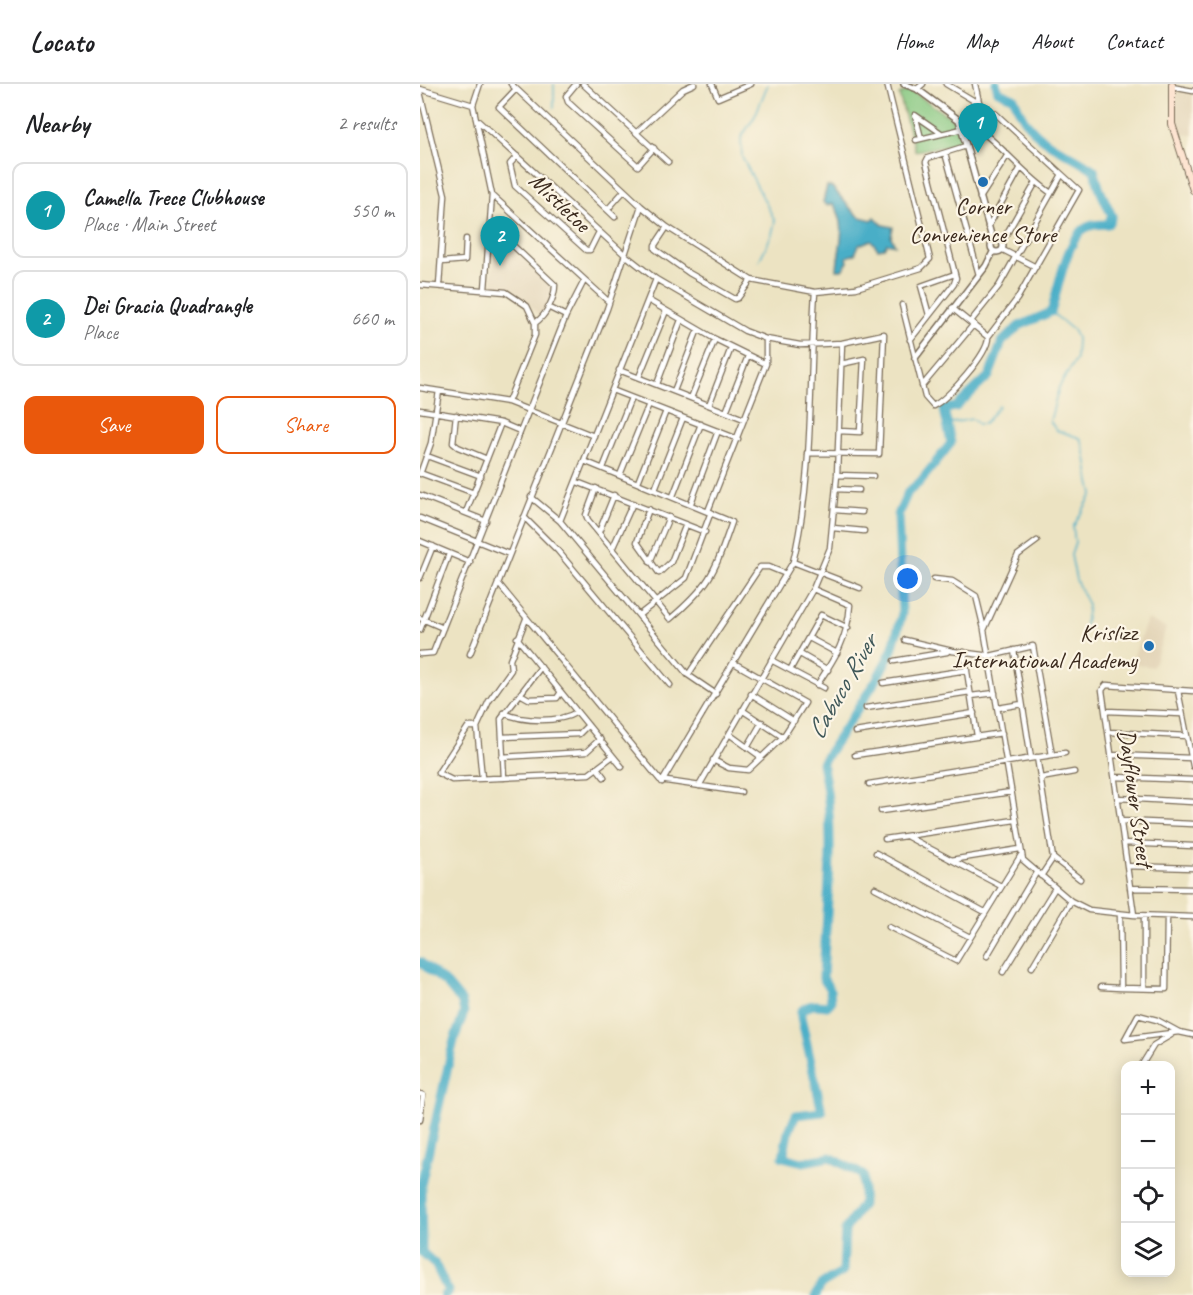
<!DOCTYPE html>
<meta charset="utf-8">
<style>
body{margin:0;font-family:Caveat,sans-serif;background:#f2f2f2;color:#202124}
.controls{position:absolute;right:18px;bottom:18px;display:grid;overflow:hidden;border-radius:12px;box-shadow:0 3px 15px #0003}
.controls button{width:54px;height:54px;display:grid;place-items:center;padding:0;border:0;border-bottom:2px solid #e0e0e0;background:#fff;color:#202124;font:30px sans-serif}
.you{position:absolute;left:488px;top:495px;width:21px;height:21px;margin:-15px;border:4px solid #fff;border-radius:50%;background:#1a73e8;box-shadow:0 0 0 9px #1a73e833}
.badge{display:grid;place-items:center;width:39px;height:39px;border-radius:50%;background:#ea580c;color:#fff;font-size:20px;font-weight:700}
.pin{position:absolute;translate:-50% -50px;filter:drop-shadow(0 2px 3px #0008)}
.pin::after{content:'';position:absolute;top:32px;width:21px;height:18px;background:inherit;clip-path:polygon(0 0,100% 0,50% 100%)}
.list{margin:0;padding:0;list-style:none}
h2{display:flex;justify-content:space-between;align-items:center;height:78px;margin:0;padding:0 24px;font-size:26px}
h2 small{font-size:20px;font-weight:400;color:#757577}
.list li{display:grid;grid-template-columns:39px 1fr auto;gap:18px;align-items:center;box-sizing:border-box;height:96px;margin:0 12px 12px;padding:0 12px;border:2px solid #e0e0e0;border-radius:12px}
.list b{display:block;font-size:22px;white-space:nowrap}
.list p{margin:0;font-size:20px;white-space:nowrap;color:#757577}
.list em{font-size:20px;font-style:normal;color:#757577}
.actions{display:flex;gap:12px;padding:18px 24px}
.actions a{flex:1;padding:14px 0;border:2px solid #ea580c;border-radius:12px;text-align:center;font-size:21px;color:#ea580c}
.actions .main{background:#ea580c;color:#fff}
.icon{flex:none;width:33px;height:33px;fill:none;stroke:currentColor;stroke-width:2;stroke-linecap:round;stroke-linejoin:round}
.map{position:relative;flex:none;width:773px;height:1211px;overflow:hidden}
header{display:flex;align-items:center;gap:36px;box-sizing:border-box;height:84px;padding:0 30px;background:#fff;border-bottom:2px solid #e0e0e0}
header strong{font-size:28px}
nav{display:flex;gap:33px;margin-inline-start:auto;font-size:21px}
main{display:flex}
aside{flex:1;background:#fff}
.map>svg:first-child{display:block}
.built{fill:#e1d2b4}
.green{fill:#86c881;stroke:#607950;stroke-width:1.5}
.water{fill:#48aec7;stroke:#426c72;stroke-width:1.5}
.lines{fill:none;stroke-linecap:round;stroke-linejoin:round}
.stream{stroke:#48aec7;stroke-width:1.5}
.river{stroke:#48aec7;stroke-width:9}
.minor-casing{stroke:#796b57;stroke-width:7}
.tertiary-casing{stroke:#796b57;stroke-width:8}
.secondary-casing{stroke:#796b57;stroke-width:8}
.minor{stroke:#fff;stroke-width:4.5}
.tertiary{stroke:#fff;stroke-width:5}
.secondary{stroke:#fde4d1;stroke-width:6}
.poi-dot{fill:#1f6fb2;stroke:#fcf5e5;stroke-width:2}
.labels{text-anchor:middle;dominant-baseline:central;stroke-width:4.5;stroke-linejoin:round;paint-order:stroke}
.street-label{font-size:24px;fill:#3b2a1e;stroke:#fcf5e5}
.poi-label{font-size:24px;fill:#3b2a1e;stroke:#fcf5e5}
.water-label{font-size:26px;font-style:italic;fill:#405859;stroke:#fcf5e5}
</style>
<header>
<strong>Locato</strong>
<nav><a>Home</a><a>Map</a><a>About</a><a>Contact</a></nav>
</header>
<main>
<aside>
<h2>Nearby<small>2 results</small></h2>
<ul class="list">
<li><span class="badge" style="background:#0f9aa8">1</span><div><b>Camella Trece Clubhouse</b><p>Place · Main Street</p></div><em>550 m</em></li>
<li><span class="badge" style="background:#0f9aa8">2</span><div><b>Dei Gracia Quadrangle</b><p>Place</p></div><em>660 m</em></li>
</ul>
<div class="actions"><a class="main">Save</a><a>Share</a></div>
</aside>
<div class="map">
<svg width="773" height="1211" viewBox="0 0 773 1211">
<rect width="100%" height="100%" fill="#fcf5e5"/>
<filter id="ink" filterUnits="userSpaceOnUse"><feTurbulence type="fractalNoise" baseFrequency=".0167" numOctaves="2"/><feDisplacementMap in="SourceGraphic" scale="12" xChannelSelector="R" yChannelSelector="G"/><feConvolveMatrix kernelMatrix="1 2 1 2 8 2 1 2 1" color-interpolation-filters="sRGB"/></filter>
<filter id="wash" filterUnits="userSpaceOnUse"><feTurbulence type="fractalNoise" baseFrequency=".008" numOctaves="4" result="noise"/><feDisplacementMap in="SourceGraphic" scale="24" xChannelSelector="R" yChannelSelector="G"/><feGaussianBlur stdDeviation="1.35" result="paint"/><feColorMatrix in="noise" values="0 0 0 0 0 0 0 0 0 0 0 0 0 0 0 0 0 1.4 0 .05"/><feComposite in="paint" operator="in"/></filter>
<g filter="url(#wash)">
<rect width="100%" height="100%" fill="#ece3c2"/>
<path class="built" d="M757,6L773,10V51L755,50L752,7Z
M76,152L136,203L121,233L94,206L71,202Z
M727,535L746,544L733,583L711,580Z"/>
<path class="green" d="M490,6L537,38L541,59L495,67L479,11Z"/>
<path class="water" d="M407,102L412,103L432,126L440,133L452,136L455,133L463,141L473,143L471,153L475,161L467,159L464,164L458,165L451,156L439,161L435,170L427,173L428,178L422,186H417C418,164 429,140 413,120L406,121L403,118Z"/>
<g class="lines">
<path class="stream" d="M134,23V0
M339,177L352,150L355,137L322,73L321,54L335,32L348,0
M631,228L653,246L657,254L656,275L639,303L630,337L636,346L660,354C669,371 666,390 673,409L653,443L655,459L651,471L656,496L668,521L664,546
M525,329L532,339L552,335L558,340H564L579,322"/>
<path class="river" d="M0,878L27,900L42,918L44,929L34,956L1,1101L2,1168L15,1180L28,1207L24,1211
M396,1211L401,1201L423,1188L425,1146L443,1119V1091L410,1073L383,1078L363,1073L368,1049L376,1031L402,1028L381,933V927C390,919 396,921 407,922L411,918L410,906L403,894C406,823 418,748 402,679L455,598L472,566L482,530L478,431L488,408L500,398L531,359L524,325L536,323L569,292L582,258L599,242L631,228C638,207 647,148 670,142C675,140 683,140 688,140L692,132L680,106L674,86C639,61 611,61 594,14L578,7L576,0"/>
</g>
</g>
<g filter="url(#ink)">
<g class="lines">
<defs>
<path id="minor" d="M60,0L53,21L72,111L65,205
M91,0L221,122L247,143L331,196L395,208L436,204L501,184L510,175L467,0
M156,0L146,12L148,18L218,82L234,64
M163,0L248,78
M292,0L298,14L331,0
M526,0L576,30L659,106L597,215L568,253
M555,0L559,18
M752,3L773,7
M0,5L53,21
M96,5L79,23L195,133
M497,5L503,0
M0,8L25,111L19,202
M56,35L204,170L236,195L325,247L346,255L380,261L422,259L464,250L459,370L387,369
M552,40C581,60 602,89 631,109
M217,48L263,5L274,0
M501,54L495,31L521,49
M496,56L542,45
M525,69L559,191
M97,72L90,80L95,102L166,166H170L179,148
M72,111L189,218
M560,114L587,72
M188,125L204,107
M247,143L235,161V165L269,189L315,215L318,214L331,196
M568,143L600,85
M69,149L84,153L135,201C135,214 126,232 115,239
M582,158L616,98
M583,166L616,183
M22,178L45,176L46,155
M0,201L86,208L107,222L115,239V251L88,318
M228,216L295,255L346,280
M482,221L505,313L513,322C528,315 569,269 568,253
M128,223L146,232
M532,224L568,253
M509,231L501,202L535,190
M551,237L579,202L641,92
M490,256L534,200L536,194L506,78L508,74L546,62
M199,286L324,335
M219,293L246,227
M237,300L261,236
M502,302L554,240
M0,304L19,307
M192,306L318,355
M254,307L278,245
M271,314L295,255
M289,321L311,264
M0,326L81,339L100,347
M306,328L328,272
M36,331L33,359L38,363L67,375
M419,347L440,348L444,275L421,280
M7,372L61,392
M164,377L312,438C294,489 292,499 250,535L168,436L166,431L176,404
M183,384L211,314
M0,389L54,409
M0,390L11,359L19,307L88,318L174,352
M200,391L229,320
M417,391L453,392
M157,398L285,448
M218,398L246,327
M235,405L263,334
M416,405L439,406
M0,411L66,437
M253,412L281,340
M111,413L140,437L268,591L296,610
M271,419L298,347
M229,425L217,458L239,489L251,478L266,440
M415,426L442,428
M288,427L346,280V255
M46,428L81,339
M104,433L138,467L250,601
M0,434L89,470
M140,437L236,195
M413,444L444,447
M179,448L194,411
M0,457L50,478
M617,457L598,471L564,546L603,776L651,817L669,826L714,831L773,833
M193,463L213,419
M230,478L249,433
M373,478L440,504
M0,494L13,462
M514,495L532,497L556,512L564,545
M78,499L240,696L321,708
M393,505L430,521C428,554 415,574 397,601
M219,531L266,494L291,428
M0,534L23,544
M0,546L29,470
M389,554L417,569
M485,556L532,567L570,572L613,562L632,671
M594,566L611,674
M544,568L557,652
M0,570L13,569L146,232L164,197
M50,570L187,225L221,122
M380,570L408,586
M351,576L404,604
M474,577L527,568
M370,586L401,531L428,544
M268,591L340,483H349L366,490
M463,599L547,586
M758,607L773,682
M100,610L109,615L137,614L141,608
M331,610L374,637
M551,612L575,609
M446,624L550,608
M578,624L602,620
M322,626L363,653
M686,627L762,630
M84,629C103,638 139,639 157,628
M57,643H48L18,689L32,696L169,690L193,672L97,554
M435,648L554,629
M689,648L767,652
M309,650L341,673
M82,653L159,650L168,641
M328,662L342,638
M435,671L582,649
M693,671L771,674
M193,672L202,683
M82,673L166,668L180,655
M617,673L633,774L621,792
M293,676L309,684L328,686L363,653L385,619L314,579
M177,684L184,693
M695,693L773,696
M62,694L57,643L69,617L91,586L90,576L106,535
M84,694L81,635L121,583
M621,694L654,688
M242,698L373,478C394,390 389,297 395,208
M449,700L645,669
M279,702L393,505L410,464L417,391L422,259
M698,714L773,718
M461,727L591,708
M701,737L773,740
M488,753L581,802
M465,755L595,736
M704,759L773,762
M456,769L565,828
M633,774L660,795
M531,776L600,765
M707,782L773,784
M455,804L550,853
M710,804L773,805
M700,830L701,904L746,905L747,833
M714,831L682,606L686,601L773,607
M724,832V904
M469,843L536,877L601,771
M567,872L616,789
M612,883L651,817
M583,888L635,804
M681,903L701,904
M705,955L718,931L737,936L759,948
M705,955L759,948L773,951
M721,982L734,961L751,951
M0,1010L3,1011L0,1036"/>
<path id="tertiary" d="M484,0L497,5L539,36L573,158
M571 162a6 6 0 1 1 12 0a6 6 0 1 1-12 0Z
M495,274L566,182L573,168"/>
<path id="secondary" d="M752,0V40L773,106"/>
</defs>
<use href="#minor" class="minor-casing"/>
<use href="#tertiary" class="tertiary-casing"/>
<use href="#secondary" class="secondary-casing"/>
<use href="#minor" class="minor"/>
<use href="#tertiary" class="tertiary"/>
<use href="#secondary" class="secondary"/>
</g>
</g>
<g class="poi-dot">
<circle cx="563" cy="98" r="6"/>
<circle cx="729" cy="562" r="6"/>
</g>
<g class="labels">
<g class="street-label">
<text transform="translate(140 118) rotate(44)">Mistletoe</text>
<text transform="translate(716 714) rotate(82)">Dayflower Street</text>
</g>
<g class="poi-label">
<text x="563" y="122">Corner<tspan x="563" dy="28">Convenience Store</tspan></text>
<text x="717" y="548" text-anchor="end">Krislizz<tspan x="717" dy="28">International Academy</tspan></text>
</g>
<g class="water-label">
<text transform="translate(422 603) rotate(-60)">Cabuco River</text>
</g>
</g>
</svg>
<div class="controls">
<button>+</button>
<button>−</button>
<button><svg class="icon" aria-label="locate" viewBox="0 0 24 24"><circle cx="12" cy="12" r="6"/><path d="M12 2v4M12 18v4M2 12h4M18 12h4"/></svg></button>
<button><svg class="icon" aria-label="layers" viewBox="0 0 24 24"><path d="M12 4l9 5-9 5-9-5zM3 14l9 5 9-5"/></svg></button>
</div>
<div class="you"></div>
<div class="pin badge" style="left:558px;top:69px;background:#0f9aa8">1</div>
<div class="pin badge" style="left:80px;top:182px;background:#0f9aa8">2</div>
</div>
</main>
